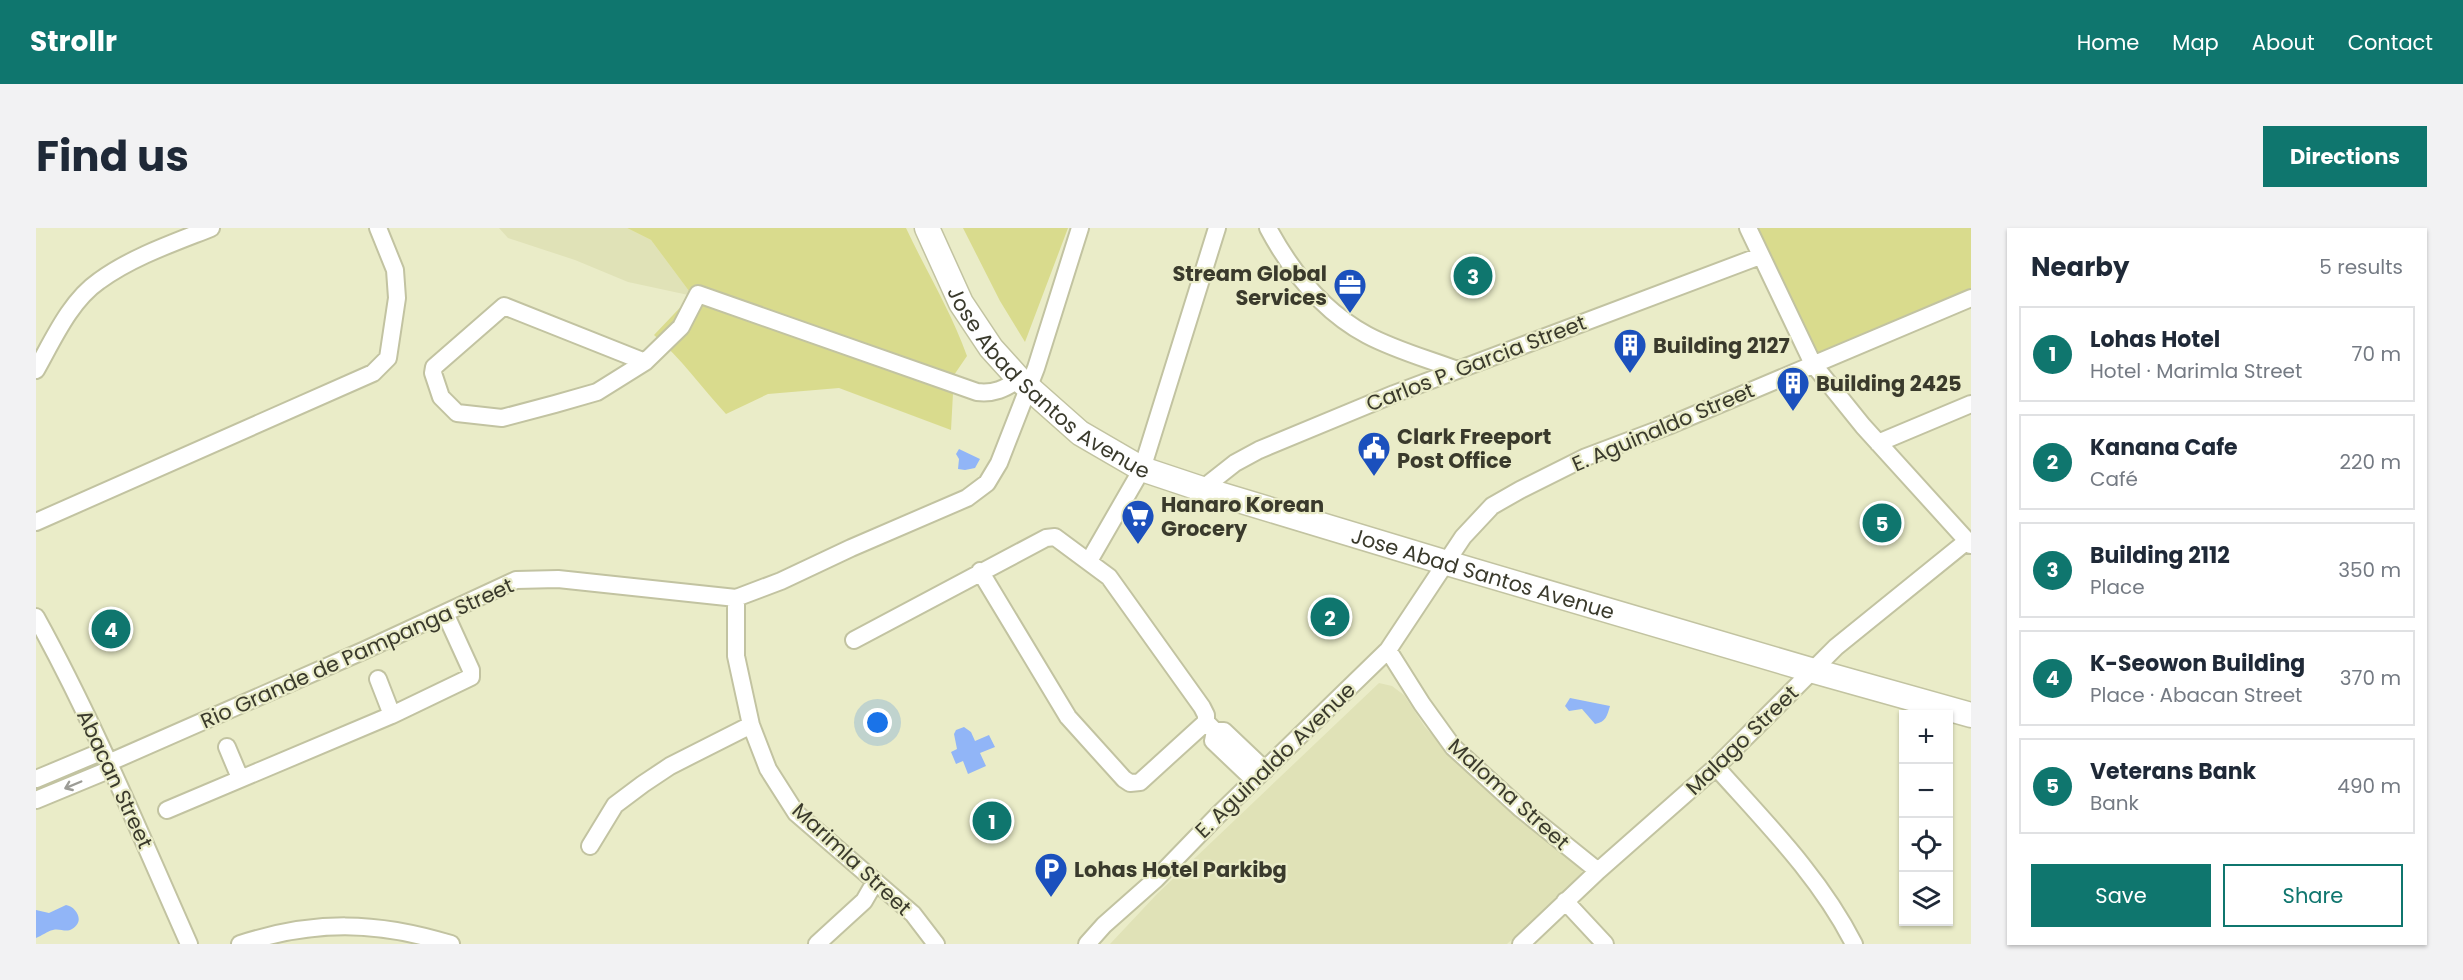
<!DOCTYPE html>
<meta charset="utf-8">
<style>
body{margin:0;font-family:Poppins,sans-serif;background:#f2f2f3;color:#1f2937}
.controls{position:absolute;right:18px;bottom:18px;display:grid;overflow:hidden;border-radius:0px;box-shadow:0 2px 4px #0004}
.controls button{width:54px;height:54px;display:grid;place-items:center;padding:0;border:0;border-bottom:2px solid #e0e1e3;background:#fff;color:#1f2937;font:30px sans-serif}
.you{position:absolute;left:842px;top:495px;width:21px;height:21px;margin:-15px;border:4px solid #fff;border-radius:50%;background:#1a73e8;box-shadow:0 0 0 9px #1a73e833}
.badge{display:grid;place-items:center;width:39px;height:39px;border-radius:50%;background:#0f766e;color:#fff;font-size:20px;font-weight:700}
.pin{position:absolute;translate:-50% -50%;border:3px solid #fff;box-shadow:0 2px 6px #0006}
.list{margin:0;padding:0;list-style:none}
h2{display:flex;justify-content:space-between;align-items:center;height:78px;margin:0;padding:0 24px;font-size:26px}
h2 small{font-size:20px;font-weight:400;color:#747a83}
.list li{display:grid;grid-template-columns:39px 1fr auto;gap:18px;align-items:center;box-sizing:border-box;height:96px;margin:0 12px 12px;padding:0 12px;border:2px solid #e0e1e3;border-radius:0px}
.list b{display:block;font-size:22px;white-space:nowrap}
.list p{margin:0;font-size:20px;white-space:nowrap;color:#747a83}
.list em{font-size:20px;font-style:normal;color:#747a83}
.actions{display:flex;gap:12px;padding:18px 24px}
.actions a{flex:1;padding:14px 0;border:2px solid #0f766e;border-radius:0px;text-align:center;font-size:21px;color:#0f766e}
.actions .main{background:#0f766e;color:#fff}
.icon{flex:none;width:33px;height:33px;fill:none;stroke:currentColor;stroke-width:2;stroke-linecap:round;stroke-linejoin:round}
.map{position:relative;flex:none;width:1935px;height:716px;overflow:hidden;border-radius:0px}
header{display:flex;align-items:center;gap:36px;box-sizing:border-box;height:84px;padding:0 30px;background:#0f766e;color:#fff}
header strong{font-size:28px}
nav{display:flex;gap:33px;margin-inline-start:auto;font-size:21px}
.intro{display:flex;align-items:center;justify-content:space-between;box-sizing:border-box;height:144px;padding:0 36px}
h1{margin:0;font-size:42px}
.button{padding:15px 27px;border-radius:0px;background:#0f766e;color:#fff;font-size:21px;font-weight:700}
main{display:flex;gap:36px;padding:0 36px}
aside{flex:1;background:#fff;border-radius:0px;box-shadow:0 2px 4px #0004}
.map>svg:first-child{display:block}
.built{fill:#e0e2b7}
.green{fill:#d9db8d}
.water{fill:#91b5f7}
.lines{fill:none;stroke-linecap:round;stroke-linejoin:round}
.minor-casing{stroke:#c2c3a1;stroke-width:20}
.secondary-casing{stroke:#c2c3a1;stroke-width:27}
.minor{stroke:#fff;stroke-width:16}
.secondary{stroke:#fff;stroke-width:24}
.oneway{stroke:#9c9c96}
.labels{text-anchor:middle;dominant-baseline:central;stroke-width:4.5;stroke-linejoin:round;paint-order:stroke}
.poi-label{font-size:21px;font-weight:bold;fill:#3a3a2c;stroke:#eaecc8;text-anchor:start}
.street-label{font-size:21px;fill:#3a3a2c;stroke:#eaecc8}
</style>
<header>
<strong>Strollr</strong>
<nav><a>Home</a><a>Map</a><a>About</a><a>Contact</a></nav>
</header>
<div class="intro"><h1>Find us</h1><a class="button">Directions</a></div>
<main>
<div class="map">
<svg width="1935" height="716" viewBox="0 0 1935 716">
<rect width="100%" height="100%" fill="#eaecc8"/>
<path class="built" d="M463,0H591L615,12L657,68L592,54L539,32L472,10Z
M1343,455L1356,458L1368,467L1389,499L1429,543L1543,636L1546,643L1544,650L1471,716H1074L1121,666Z"/>
<path class="green" d="M591,0H870C890,43 915,83 931,128L918,147L915,202L803,160L732,166L690,186C666,160 645,130 618,107L656,67L615,12Z
M927,0H1032L989,114L964,73Z
M1721,0H1935V64L1776,130Z"/>
<path class="water" d="M923,221L944,231L939,240L929,242L922,241L923,231L920,226Z
M1534,470L1574,478C1571,488 1570,494 1559,496L1546,481L1533,483L1529,478Z
M928,499L935,504L939,513L953,507L959,519L944,525L950,538L932,546L927,533L920,536L915,524L921,521L918,506L920,502Z
M30,677C41,679 49,694 36,701C30,705 24,700 17,702C11,703 6,708 0,710V682L13,685Z"/>
<g class="lines">
<defs>
<path id="minor" d="M1232,0C1255,43 1288,84 1331,107C1359,122 1392,131 1421,142
M1712,0L1777,136L1827,198L1935,317
M609,134L468,78L398,139L397,145L405,169L421,185L466,190L519,176L561,164L609,134L645,99L662,66L941,164C958,166 969,161 983,151
M0,142C17,112 34,73 63,53C96,29 137,15 175,0
M1842,215L1935,176
M1166,261L1199,235L1223,222L1358,166L1724,28
M0,294L337,145L352,130L361,70L359,42L342,0
M1053,333L1106,241L1181,0
M700,370V428L715,497L732,541L760,585L877,686L900,716
M0,389C58,494 104,606 153,716
M818,412L1010,310L1019,309L1073,349L1166,479L1170,487V494L1104,554L1094,555L1088,551L1032,489L944,343
M1352,422L1386,476L1417,519L1485,581L1562,643
M342,451L356,487
M1170,494L1179,503H1188L1229,542
M1179,503L1177,513L1218,552
M191,519L204,550
M72,535L329,422L480,352L522,351L700,370L745,353L815,320L931,270L951,255L963,235L1000,140L1044,0
M1680,539C1730,595 1784,649 1818,716
M0,551L67,523
M0,572L75,541
M131,582L356,487L435,449V442L409,385
M554,618L579,577L607,556L634,538L715,497
M1529,673L1569,716
M204,716C279,692 340,693 415,716
M781,716L828,673L839,654
M1051,716L1068,697L1120,651L1180,589L1352,422L1427,309L1456,278L1484,262L1550,229L1632,198L1935,70
M1485,716L1562,643L1680,539L1800,419L1931,313"/>
<g id="secondary">
<path id="s1" d="M891,0L925,75L955,120L983,151L1044,205L1106,241L1166,261L1411,335L1778,443L1935,487"/>
</g>
</defs>
<use href="#minor" class="minor-casing"/>
<use href="#secondary" class="secondary-casing"/>
<use href="#minor" class="minor"/>
<use href="#secondary" class="secondary"/>
</g>
<defs><path id="oneway-shaft" d="M-6 0H5M1.5-3L5.5 0L1.5 3" fill="none" stroke-width="1.6" stroke-linecap="round" stroke-linejoin="round" transform="scale(1.5)"/></defs>
<use class="oneway" href="#oneway-shaft" transform="translate(37 557) rotate(157)"/>
<defs>
<symbol id="office-pin" viewBox="-11 -11 22 30"><path d="M0 17L-7.5 6A9.5 9.5 0 1 1 7.5 6Z" fill="#1b50bd" stroke="#eaecc8"/><path d="M-6-3h4V-5.5h4V-3h4V5H-6ZM-1-4.5V-3h2v-1.5ZM-6 0V1H6V0Z" fill="#fff"/></symbol>
<symbol id="building-pin" viewBox="-11 -11 22 30"><path d="M0 17L-7.5 6A9.5 9.5 0 1 1 7.5 6Z" fill="#1b50bd" stroke="#eaecc8"/><path d="M-4-6H4V6H1V3H-1V6H-4ZM-2.5-4.3h1.7v1.8h-1.7ZM.8-4.3h1.7v1.8H.8ZM-2.5-1h1.7V.8h-1.7ZM.8-1h1.7V.8H.8Z" fill="#fff"/></symbol>
<symbol id="civic-pin" viewBox="-11 -11 22 30"><path d="M0 17L-7.5 6A9.5 9.5 0 1 1 7.5 6Z" fill="#1b50bd" stroke="#eaecc8"/><path d="M-.6-6.5H3V-4.5H.6V-3L4-1V1h2V6H-6V1h2V-1L-.6-3ZM-1.2 2.5V6h2.4V2.5Z" fill="#fff"/></symbol>
<symbol id="supermarket-pin" viewBox="-11 -11 22 30"><path d="M0 17L-7.5 6A9.5 9.5 0 1 1 7.5 6Z" fill="#1b50bd" stroke="#eaecc8"/><path d="M-6-5.5h2.5l.6 2H6L4.5 2H-2.5L-4.4-4H-6ZM-1.5 3.2a1.3 1.3 0 1 0 .1 0ZM3 3.2a1.3 1.3 0 1 0 .1 0Z" fill="#fff"/></symbol>
<symbol id="parking-pin" viewBox="-11 -11 22 30"><path d="M0 17L-7.5 6A9.5 9.5 0 1 1 7.5 6Z" fill="#1b50bd" stroke="#eaecc8"/><path d="M-3.5-5.5H1a3.5 3.5 0 0 1 0 7H-1V5.5H-3.5ZM-1-3.4V-.6H.8a1.4 1.4 0 0 0 0-2.8Z" fill="#fff"/></symbol>
</defs>
<g fill-rule="evenodd">
<use href="#office-pin" x="1295" y="38" width="38" height="52"/>
<use href="#building-pin" x="1575" y="98" width="38" height="52"/>
<use href="#building-pin" x="1738" y="136" width="38" height="52"/>
<use href="#civic-pin" x="1319" y="201" width="38" height="52"/>
<use href="#supermarket-pin" x="1083" y="269" width="38" height="52"/>
<use href="#parking-pin" x="996" y="622" width="38" height="52"/>
</g>
<g class="labels">
<g class="poi-label">
<text x="1291" y="45" text-anchor="end">Stream Global<tspan x="1291" dy="24">Services</tspan></text>
<text x="1617" y="117">Building 2127</text>
<text x="1780" y="155">Building 2425</text>
<text x="1361" y="208">Clark Freeport<tspan x="1361" dy="24">Post Office</tspan></text>
<text x="1125" y="276">Hanaro Korean<tspan x="1125" dy="24">Grocery</tspan></text>
<text x="1038" y="641">Lohas Hotel Parkibg</text>
</g>
<g class="street-label">
<text transform="translate(1440 135) rotate(-21)">Carlos P. Garcia Street</text>
<text stroke="none"><textPath href="#s1" startOffset="202">Jose Abad Santos Avenue</textPath></text>
<text transform="translate(1627 199) rotate(-23)">E. Aguinaldo Street</text>
<text stroke="none"><textPath href="#s1" startOffset="688">Jose Abad Santos Avenue</textPath></text>
<text transform="translate(321 425) rotate(-24)">Rio Grande de Pampanga Street</text>
<text transform="translate(1706 512) rotate(-44)">Malago Street</text>
<text transform="translate(1239 532) rotate(-44)">E. Aguinaldo Avenue</text>
<text transform="translate(79 551) rotate(65)">Abacan Street</text>
<text transform="translate(1473 566) rotate(42)">Maloma Street</text>
<text transform="translate(816 631) rotate(43)">Marimla Street</text>
</g>
</g>
</svg>
<div class="controls">
<button>+</button>
<button>−</button>
<button><svg class="icon" aria-label="locate" viewBox="0 0 24 24"><circle cx="12" cy="12" r="6"/><path d="M12 2v4M12 18v4M2 12h4M18 12h4"/></svg></button>
<button><svg class="icon" aria-label="layers" viewBox="0 0 24 24"><path d="M12 4l9 5-9 5-9-5zM3 14l9 5 9-5"/></svg></button>
</div>
<div class="you"></div>
<div class="pin badge" style="left:956px;top:593px">1</div>
<div class="pin badge" style="left:1294px;top:389px">2</div>
<div class="pin badge" style="left:1437px;top:48px">3</div>
<div class="pin badge" style="left:75px;top:401px">4</div>
<div class="pin badge" style="left:1846px;top:295px">5</div>
</div>
<aside>
<h2>Nearby<small>5 results</small></h2>
<ul class="list">
<li><span class="badge">1</span><div><b>Lohas Hotel</b><p>Hotel · Marimla Street</p></div><em>70 m</em></li>
<li><span class="badge">2</span><div><b>Kanana Cafe</b><p>Café</p></div><em>220 m</em></li>
<li><span class="badge">3</span><div><b>Building 2112</b><p>Place</p></div><em>350 m</em></li>
<li><span class="badge">4</span><div><b>K-Seowon Building</b><p>Place · Abacan Street</p></div><em>370 m</em></li>
<li><span class="badge">5</span><div><b>Veterans Bank</b><p>Bank</p></div><em>490 m</em></li>
</ul>
<div class="actions"><a class="main">Save</a><a>Share</a></div>
</aside>
</main>
